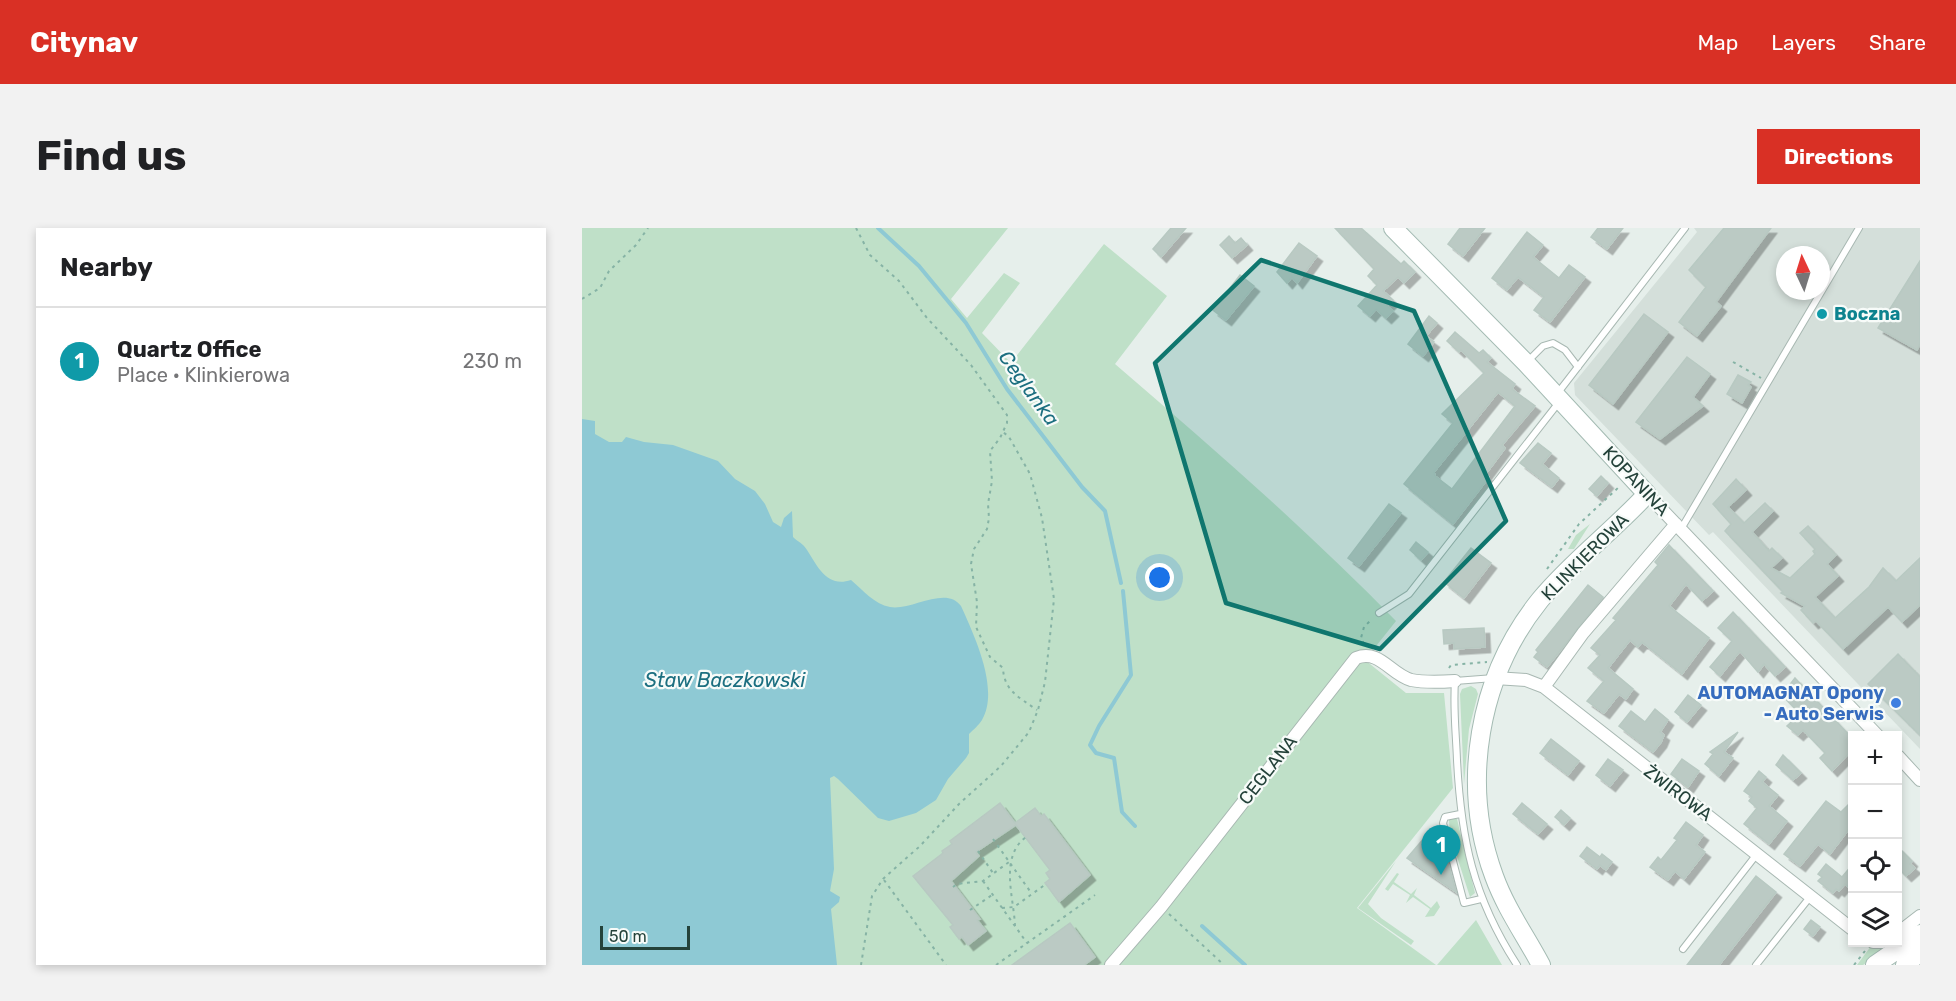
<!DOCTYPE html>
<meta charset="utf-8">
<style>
body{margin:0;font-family:Rubik,sans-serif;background:#f2f2f2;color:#202124}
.controls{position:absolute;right:18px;bottom:18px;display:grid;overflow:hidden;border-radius:0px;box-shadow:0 3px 9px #0003}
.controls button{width:54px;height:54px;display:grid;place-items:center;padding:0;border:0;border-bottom:2px solid #e0e0e0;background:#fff;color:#202124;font:30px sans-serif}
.compass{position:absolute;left:1194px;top:18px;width:54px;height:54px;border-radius:50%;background:#fff;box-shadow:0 3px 9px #0003;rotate:356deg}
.scale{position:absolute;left:18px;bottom:15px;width:90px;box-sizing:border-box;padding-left:6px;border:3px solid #24423a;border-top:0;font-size:16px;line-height:21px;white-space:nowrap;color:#24423a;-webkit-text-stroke:4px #f7fbf9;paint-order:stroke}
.you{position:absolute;left:578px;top:350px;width:21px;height:21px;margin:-15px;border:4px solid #fff;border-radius:50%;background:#1a73e8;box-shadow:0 0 0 9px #1a73e833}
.badge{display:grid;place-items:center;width:39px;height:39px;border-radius:50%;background:#d93025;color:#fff;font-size:20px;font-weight:700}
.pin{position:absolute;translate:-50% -50px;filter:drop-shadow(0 2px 3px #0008)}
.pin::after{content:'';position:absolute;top:32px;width:21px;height:18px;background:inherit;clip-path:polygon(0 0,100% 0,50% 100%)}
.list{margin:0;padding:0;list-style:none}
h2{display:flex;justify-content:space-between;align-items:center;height:78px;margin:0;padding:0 24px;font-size:26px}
h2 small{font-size:20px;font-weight:400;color:#757577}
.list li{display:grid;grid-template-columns:39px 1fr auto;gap:18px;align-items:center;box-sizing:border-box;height:108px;padding:0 24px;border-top:2px solid #e0e0e0}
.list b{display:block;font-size:22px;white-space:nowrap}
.list p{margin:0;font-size:20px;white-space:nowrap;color:#757577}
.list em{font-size:20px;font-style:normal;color:#757577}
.icon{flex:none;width:33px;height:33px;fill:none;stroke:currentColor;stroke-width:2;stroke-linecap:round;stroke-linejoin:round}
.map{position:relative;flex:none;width:1338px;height:737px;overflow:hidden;border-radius:0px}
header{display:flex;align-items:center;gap:36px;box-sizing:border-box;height:84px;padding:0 30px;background:#d93025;color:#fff}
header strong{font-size:28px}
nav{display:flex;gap:33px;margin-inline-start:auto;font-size:21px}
.intro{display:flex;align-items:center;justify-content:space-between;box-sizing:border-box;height:144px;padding:0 36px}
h1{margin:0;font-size:42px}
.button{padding:15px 27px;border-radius:0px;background:#d93025;color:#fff;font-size:21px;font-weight:700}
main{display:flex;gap:36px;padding:0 36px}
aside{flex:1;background:#fff;border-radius:0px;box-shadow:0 3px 9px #0003}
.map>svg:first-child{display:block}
.built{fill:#d4dfda;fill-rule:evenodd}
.green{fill:#bfe0c8}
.water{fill:#8ec9d4}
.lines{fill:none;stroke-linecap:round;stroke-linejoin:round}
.stream{stroke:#8ec9d4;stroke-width:4}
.building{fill:#bbcac4;stroke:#b8c9c2;stroke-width:1.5;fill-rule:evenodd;filter:url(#shadow)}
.lane-casing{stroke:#a8b8b2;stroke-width:8}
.street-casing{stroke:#a8b8b2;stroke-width:14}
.secondary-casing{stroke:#a4bbb3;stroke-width:20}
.path{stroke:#86b3a5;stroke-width:2;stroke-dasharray:3 4.5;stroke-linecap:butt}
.lane{stroke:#fff;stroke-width:6}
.street{stroke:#fff;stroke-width:12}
.secondary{stroke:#fff;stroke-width:18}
.marked{fill:#0f766e;fill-opacity:0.2;stroke:#0f766e;stroke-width:4.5;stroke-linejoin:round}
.culture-dot{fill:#0f9aa8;stroke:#f7fbf9;stroke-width:2}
.shop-dot{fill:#3f7fe0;stroke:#f7fbf9;stroke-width:2}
.labels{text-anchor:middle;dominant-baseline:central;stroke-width:4.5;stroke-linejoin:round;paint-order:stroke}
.culture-label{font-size:18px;font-weight:bold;fill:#0d838f;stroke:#f7fbf9;text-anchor:start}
.street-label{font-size:18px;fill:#24423a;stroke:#f7fbf9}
.shop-label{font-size:18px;font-weight:bold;fill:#366cbe;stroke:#f7fbf9;text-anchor:end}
.water-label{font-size:20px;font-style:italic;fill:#1c6f80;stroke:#f7fbf9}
</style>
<header>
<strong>Citynav</strong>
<nav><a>Map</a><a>Layers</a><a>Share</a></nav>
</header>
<div class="intro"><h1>Find us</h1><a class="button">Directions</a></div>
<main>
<aside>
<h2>Nearby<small></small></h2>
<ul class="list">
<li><span class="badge" style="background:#0f9aa8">1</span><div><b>Quartz Office</b><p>Place · Klinkierowa</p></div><em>230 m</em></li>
</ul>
</aside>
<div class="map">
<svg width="1338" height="737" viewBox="0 0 1338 737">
<defs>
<filter id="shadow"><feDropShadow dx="5.5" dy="5.5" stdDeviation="0" flood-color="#0004"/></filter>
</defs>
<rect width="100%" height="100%" fill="#e6efeb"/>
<path class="built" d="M1112,0H1338V521L1131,304L1127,307L993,167L992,155L1115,4ZM1203,27H1239V63H1203Z"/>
<path class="green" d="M0,0H426L369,71L385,90L422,45L438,55L400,105L429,135L522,16L585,68L533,136C630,219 725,302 814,393L783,432L824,465H862L871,560L775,680L854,737H0Z
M1008,296L992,321H986L994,307Z
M889,458L894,461L896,466L887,501L882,556L878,466L880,461Z
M871,590L875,591L893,665L888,669L868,607L867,592Z
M814,633L786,676L799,690L832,713L829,717L776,680Z
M815,645L817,646L812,654L829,666L835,660L832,667L849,680L855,673L858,679L852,688L843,689L848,681L831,669L824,675L828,667L811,656L806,663L803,661Z
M894,692L920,737H855Z
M1309,715H1315L1281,737H1275L1289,718Z"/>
<path class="water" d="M0,191L13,193V206L27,214H40L44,209L62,214L91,217L136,233L153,251L173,263L183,276L191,294L199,299L202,290L210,283L211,309C216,314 221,315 225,322C236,339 245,360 269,352C281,362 292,376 308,379C329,383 364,357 379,378C392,407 418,461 400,492C397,497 391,502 387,506V525L384,530L366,551L354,572L334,585L307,593L296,590L256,551L252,548L248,550L252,641L248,663L258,669L257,674L249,681L255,737H0Z"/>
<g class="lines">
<path class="stream" d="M296,0L337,38L384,95L425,161L500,259L523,283L539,355
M541,363L549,447L517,498L508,517L514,525L532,530L540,584L553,598
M620,698L663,737"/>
</g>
<path class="building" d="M589,0H604L579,29L571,21Z
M753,0H779L819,36L822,33L833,44L822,55L816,49L801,63L811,72L805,78L811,83L804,90L794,81L788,88L776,78L795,57L786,48L792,41Z
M878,0H903L881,28L866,16Z
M1016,0H1041L1025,21L1009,9Z
M1142,0H1189L1134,74L1139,78L1115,108L1097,94L1124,59L1107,42Z
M945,4L961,17L951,29L977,50L987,37L1003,49L968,94L952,82L962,69L936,49L925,62L910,50Z
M647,8L653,15L659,10L665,17L650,30L638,17Z
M717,15L735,28L715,55L710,49L705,55L695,44Z
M1338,33V116L1335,122L1296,100Z
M658,47L672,58L644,92L631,82Z
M1062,86L1086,104L1031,176L1007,157Z
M847,88L855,95L844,108L852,114L841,128L826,116Z
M873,104L897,125L901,122L909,130L905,134L933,156L930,161L953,178L920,217L923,220L903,247L907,249L871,296L822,256L871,195L860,186L902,145L879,122L877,124L865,113ZM916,164L933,178L870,261L853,248L852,244Z
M1105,129L1128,146L1111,169L1121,178L1078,211L1054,194Z
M1156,147L1169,154L1166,157L1169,159L1160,175L1145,166Z
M956,215L969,225L960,236L977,250L970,259L938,235Z
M1019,248L1026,255L1015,268L1007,261Z
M1154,251L1164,262L1146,279L1162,295L1183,275L1191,283L1170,304L1187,323L1190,320L1200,330L1189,340L1208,350L1233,326L1231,323L1233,321L1218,305L1226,298L1254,327L1245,336L1256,348L1233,369L1253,390L1287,359L1301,340L1314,353L1338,330V377L1320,394L1306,379L1261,421L1234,393L1231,395L1219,382L1223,378L1199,365L1201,364L1143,303L1149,296L1131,276Z
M807,276L819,285L777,338L766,330Z
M834,314L846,324L839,332L828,322Z
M1087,317L1131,363L1120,373L1104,356L1087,378L1127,410L1100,446L1060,414L1056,419L1048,412L1026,440L1051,461L1044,471L1037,466L1022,485L1005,473L1022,453L1006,440L1018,427L1009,420L1034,392L1031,390L1076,337L1073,334Z
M889,320L909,335L882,370L862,354Z
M1006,357L1021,369L965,439L952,429L956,424L954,422Z
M1151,384L1203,439L1193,448L1182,436L1176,444L1158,423L1138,448L1128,439L1150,413L1136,400Z
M902,400L903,419L872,421V415L862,416L861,402Z
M1316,426L1338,449V507L1286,456Z
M1213,450L1270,510V522L1250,543L1238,530L1243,525L1221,502L1216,507L1205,498L1218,486L1200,467Z
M1106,467L1119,477L1105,494L1093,484Z
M1073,481L1086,492L1078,504L1082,507L1079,514L1071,524L1037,498L1049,483L1063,494Z
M1156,504L1142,524L1151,530L1137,548L1123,536L1131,526L1128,524Z
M969,511L997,533L986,547L958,525Z
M1201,527L1219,545L1211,552L1194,537Z
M1026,531L1041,542L1028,558L1014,547Z
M1100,531L1117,543L1106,559L1089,546Z
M1177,543L1184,549L1180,554L1196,567L1187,578L1205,593L1187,616L1162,596L1175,580L1167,573L1170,569L1162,563Z
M1244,573L1259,584L1266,577L1270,581V597L1248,626L1236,616L1218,638L1202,626Z
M418,575L433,595L453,580L459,588L462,586L508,647L477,674L463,655L468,651L464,645L468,642L434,597L394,624L397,628L369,653L398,691L395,692L404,703L386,717L380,709L377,711L368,699L371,697L331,648L361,625L360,623L370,616L368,613Z
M940,575L965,596L956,606L931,586Z
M979,582L988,590L982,597L973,589Z
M1104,594L1121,607L1114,617L1123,624L1102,651L1093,643L1086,652L1068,639L1076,629L1079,632L1095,612L1092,610Z
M849,602L858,608L860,616L856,623L864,628L874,664L825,630Z
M1005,619L1018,629L1020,626L1030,634L1024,642L1018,637L1015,641L998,628Z
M1316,619L1330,633L1328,636L1333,640L1324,648L1316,640Z
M1244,636L1260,649L1270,637V662L1263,656L1257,663L1254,661L1251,665L1236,653L1240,649L1236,646Z
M1174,648L1194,664L1137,737H1105Z
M1229,692L1238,699L1231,708L1222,701Z
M488,695L513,729L502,737H430Z"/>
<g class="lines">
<defs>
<path id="lane" d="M945,134L961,118L971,115L983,122L996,139
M975,166L1103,0
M1099,301L1277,0
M797,385L827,366L978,173
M912,450L873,453C871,480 874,505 875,532C879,611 891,669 935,737
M878,586L863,589L861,595L882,675L899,671
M1101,721L1175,626
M1174,737L1228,669"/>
<path id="street" d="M1065,266L1296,508
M913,450L944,452L962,459L1270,701
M962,459L1001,405L1094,296
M1316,528L1338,552
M1316,705L1338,688
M1291,714H1301
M529,737L579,679L774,430C798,421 808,446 829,452C844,455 859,454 873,453"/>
<path id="secondary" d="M811,0L944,135L1065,266C1031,303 989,334 958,372C896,449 878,556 912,648C924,681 943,707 959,737
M1293,737L1338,706
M1323,737L1338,724"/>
</defs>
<use href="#lane" class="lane-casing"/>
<use href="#street" class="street-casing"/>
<use href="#secondary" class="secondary-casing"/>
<path class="path" d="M274,0L288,27L317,53L345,90L389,137L425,187V195L418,210L408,223L410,253L406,276L407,290L405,301L392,321L389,336L395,374L394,399L408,429L421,440C422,463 437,469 455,482
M0,71L18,60L27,43L54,17L66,0
M1151,134L1179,150
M965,341L997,296L1038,258
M782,416L779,410L782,399L790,391
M867,440L869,437L905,434
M411,611L450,666
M396,623L411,645
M302,652L364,737
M401,653L445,715
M371,659L375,656L401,653L427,634
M420,680L432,679L464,656
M388,682L410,667
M587,686L642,737
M433,698C432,670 417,629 444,609
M279,737L290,668L301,651L338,618L377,576L419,538L447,504L456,482L463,454L472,371L460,290L448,246L427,209L420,203
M414,737L513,667
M1272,737L1283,723"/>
<use href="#lane" class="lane"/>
<use href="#street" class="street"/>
<use href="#secondary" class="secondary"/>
</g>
<path class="marked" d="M679,32L832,83L924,293L798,421L644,375L573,135Z"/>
<circle class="culture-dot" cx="1240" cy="86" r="6"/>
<circle class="shop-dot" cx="1314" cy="475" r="6"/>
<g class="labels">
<g class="culture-label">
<text x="1252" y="86">Boczna</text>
</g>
<g class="street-label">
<text transform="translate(1054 253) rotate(47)">KOPANINA</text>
<text transform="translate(1003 329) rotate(-45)">KLINKIEROWA</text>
<text transform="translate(686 542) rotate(-52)">CEGLANA</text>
<text transform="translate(1096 565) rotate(37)">ŻWIROWA</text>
</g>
<g class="shop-label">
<text x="1302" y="465">AUTOMAGNAT Opony<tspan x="1302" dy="21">- Auto Serwis</tspan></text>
</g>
<g class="water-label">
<text transform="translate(447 160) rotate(54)">Ceglanka</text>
<text x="143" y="452">Staw Baczkowski</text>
</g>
</g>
</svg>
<div class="controls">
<button>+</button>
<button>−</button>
<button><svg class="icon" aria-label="locate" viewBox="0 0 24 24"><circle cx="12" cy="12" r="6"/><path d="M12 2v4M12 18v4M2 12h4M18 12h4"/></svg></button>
<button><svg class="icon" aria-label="layers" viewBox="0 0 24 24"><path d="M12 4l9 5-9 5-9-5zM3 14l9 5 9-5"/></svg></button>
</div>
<svg class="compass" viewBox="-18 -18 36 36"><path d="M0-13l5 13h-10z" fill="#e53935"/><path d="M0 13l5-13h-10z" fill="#757577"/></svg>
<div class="scale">50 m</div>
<div class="you"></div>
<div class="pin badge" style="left:859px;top:647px;background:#0f9aa8">1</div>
</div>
</main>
